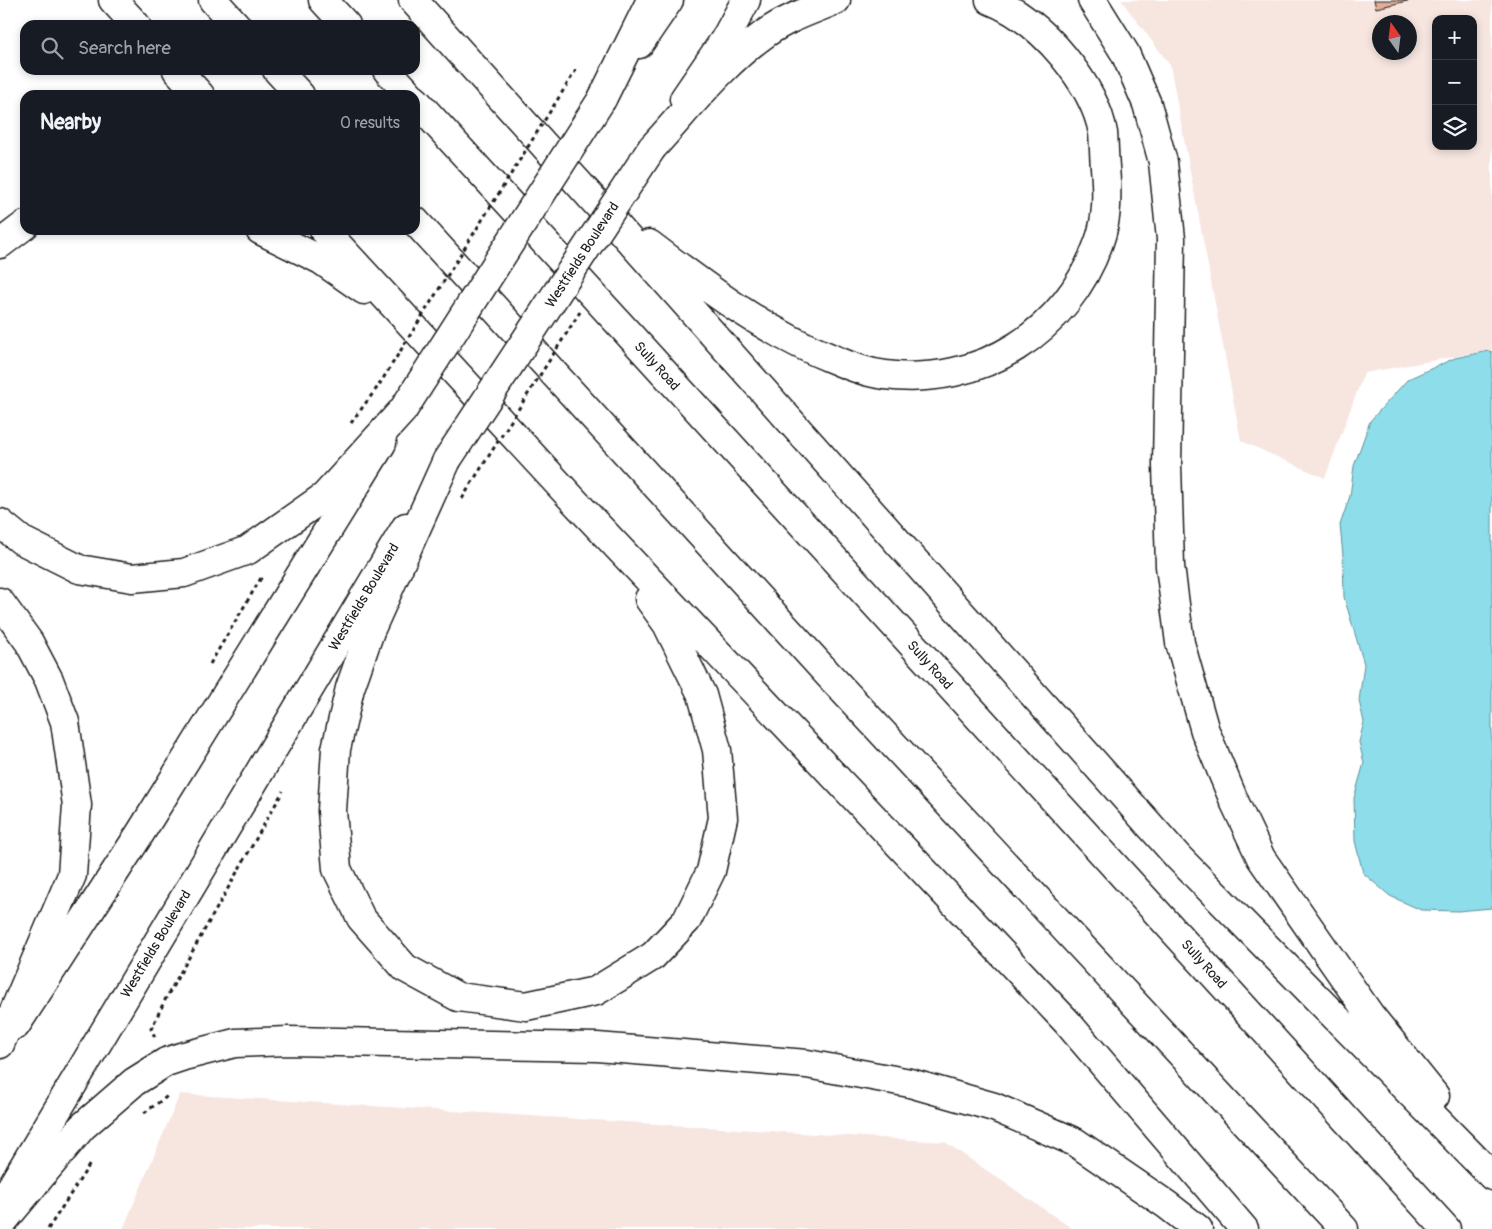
<!DOCTYPE html>
<meta charset="utf-8">
<style>
body{margin:0;font-family:Pangolin,sans-serif;background:#242831;color:#f1f3f6}
.controls{position:absolute;right:15px;top:15px;display:grid;overflow:hidden;border-radius:10px;box-shadow:0 2px 8px #0003}
.controls button{width:45px;height:45px;display:grid;place-items:center;padding:0;border:0;border-bottom:1px solid #363941;background:#171b24;color:#f1f3f6;font:25px sans-serif}
.compass{position:absolute;left:1372px;top:15px;width:45px;height:45px;border-radius:50%;background:#171b24;box-shadow:0 2px 8px #0003;rotate:346deg}
.list{margin:0;padding:0;list-style:none}
h2{display:flex;justify-content:space-between;align-items:center;height:65px;margin:0;padding:0 20px;font-size:21px}
h2 small{font-size:16px;font-weight:400;color:#9ea1a6}
.icon{flex:none;width:28px;height:28px;fill:none;stroke:currentColor;stroke-width:2;stroke-linecap:round;stroke-linejoin:round}
.map{position:relative;flex:none;width:1492px;height:1229px;overflow:hidden}
.search{position:absolute;background:#171b24;box-shadow:0 2px 8px #0003;left:20px;top:20px;width:400px;height:55px;display:flex;align-items:center;gap:12px;box-sizing:border-box;padding:0 18px;border-radius:15px;color:#9ea1a6;font-size:19px}
.panel{position:absolute;background:#171b24;box-shadow:0 2px 8px #0003;left:20px;top:90px;width:400px;height:145px;border-radius:15px}
.map>svg:first-child{display:block}
.built{fill:#f7e6e0;fill-rule:evenodd}
.water{fill:#8dddea;stroke:#609098}
.building{fill:#e4ad99;stroke:#1c1c1c}
.lines{fill:none;stroke-linecap:round;stroke-linejoin:round}
.primary-casing{stroke:#1c1c1c;stroke-width:31}
.motorway-casing{stroke:#1c1c1c;stroke-width:31}
.path{stroke:#1c1c1c;stroke-width:3;stroke-dasharray:4 4;stroke-linecap:butt}
.primary{stroke:#fff;stroke-width:28}
.motorway{stroke:#fff;stroke-width:28}
.primary-bridge-casing{stroke:#1c1c1c;stroke-width:31;stroke-linecap:butt}
.path-bridge{stroke:#1c1c1c;stroke-width:3;stroke-dasharray:4 4;stroke-linecap:butt}
.primary-bridge{stroke:#fff;stroke-width:28}
.labels{text-anchor:middle;dominant-baseline:central;stroke-width:4;stroke-linejoin:round;paint-order:stroke}
.street-label{font-size:14px;fill:#1c1c1c;stroke:#fff}
</style>
<div class="map">
<svg width="1492" height="1229" viewBox="0 0 1492 1229">
<rect width="100%" height="100%" fill="#fff"/>
<filter id="ink" filterUnits="userSpaceOnUse"><feTurbulence type="fractalNoise" baseFrequency=".02" numOctaves="2"/><feDisplacementMap in="SourceGraphic" scale="10" xChannelSelector="R" yChannelSelector="G"/><feConvolveMatrix kernelMatrix="1 2 1 2 8 2 1 2 1" color-interpolation-filters="sRGB"/></filter>
<g filter="url(#ink)">
<path class="built" d="M1121,0H1492V350L1364,373L1325,478L1241,441L1170,65ZM1436,19H1473V146H1436ZM1380,22H1410V52H1380Z
M180,1094L945,1142L1073,1229H123Z"/>
<path class="water" d="M1489,351L1492,352V908L1458,911L1421,910L1390,896L1363,873L1355,841L1354,798L1364,763L1359,742L1364,722L1359,701L1364,664L1344,597L1343,556L1340,525L1350,496L1354,466L1370,421L1408,379L1455,358Z"/>
<path class="building" d="M1374,0H1412L1376,8Z"/>
<g class="lines">
<defs>
<path id="primary" d="M639,44L669,0
M684,99L725,39L746,0
M16,1025L141,832L382,443
M0,1206L406,527"/>
<path id="motorway" d="M113,0L136,25
M213,0L236,25
M323,0L346,25
M413,0L599,206L1178,857L1492,1176
M1092,0L1125,53L1147,104L1163,162L1171,239L1167,465L1170,566L1180,643L1205,731L1235,803L1261,858L1370,1015L1435,1096
M177,70L200,95
M277,70L300,95
M387,70L410,95
M602,99L651,0
M415,100L1446,1229
M652,148C688,109 722,64 766,33C787,18 812,10 836,0
M415,221L826,672L1344,1229
M260,230L321,260L364,290
M324,230L577,504L1066,1021L1244,1229
M0,244L25,225
M649,244C707,288 765,332 833,359C849,366 868,373 885,375C981,387 1067,332 1099,242C1108,218 1107,191 1105,167C1104,156 1104,144 1103,133C1098,104 1081,78 1063,56C1044,33 1018,11 990,0
M447,460L370,631L350,688L336,749L332,811L337,869L361,918L405,968L458,997L526,1006L596,991L653,956L687,920L711,871L723,818L717,750L702,695L667,624L649,599
M0,523L21,540L79,569L132,578L184,573L248,550L325,496L403,410
M0,602L29,642L49,680L65,722L77,805L72,875L0,1044
M0,1225L82,1127L134,1082L166,1062L184,1056L235,1043L289,1041L597,1047L807,1064L910,1083L994,1107L1075,1142L1167,1205L1198,1229"/>
</defs>
<use href="#primary" class="primary-casing"/>
<use href="#motorway" class="motorway-casing"/>
<path class="path" d="M351,423L379,385
M462,499L471,484
M210,664L261,578L259,575
M155,1037L151,1029L166,998L283,791
M144,1113L169,1095
M48,1229L90,1164"/>
<use href="#primary" class="primary"/>
<use href="#motorway" class="motorway"/>
<defs>
<path id="primary-bridge" d="M403,410L602,99
M447,460L652,148"/>
</defs>
<use href="#primary-bridge" class="primary-bridge-casing"/>
<path class="path-bridge" d="M379,385L576,70
M471,484L580,312"/>
<use href="#primary-bridge" class="primary-bridge"/>
</g>
</g>
<g class="labels">
<g class="street-label">
<text transform="translate(582 255) rotate(-57)">Westfields Boulevard</text>
<text transform="translate(657 366) rotate(48)">Sully Road</text>
<text transform="translate(364 597) rotate(-59)">Westfields Boulevard</text>
<text transform="translate(930 665) rotate(48)">Sully Road</text>
<text transform="translate(156 944) rotate(-59)">Westfields Boulevard</text>
<text transform="translate(1204 964) rotate(48)">Sully Road</text>
</g>
</g>
</svg>
<div class="controls">
<button>+</button>
<button>−</button>
<button><svg class="icon" aria-label="layers" viewBox="0 0 24 24"><path d="M12 4l9 5-9 5-9-5zM3 14l9 5 9-5"/></svg></button>
</div>
<svg class="compass" viewBox="-18 -18 36 36"><path d="M0-13l5 13h-10z" fill="#e53935"/><path d="M0 13l5-13h-10z" fill="#9ea1a6"/></svg>
<div class="search"><svg class="icon" aria-label="search" viewBox="0 0 24 24"><circle cx="10" cy="10" r="6"/><path d="M15 15l6 6"/></svg>Search here</div>
<section class="panel">
<h2>Nearby<small>0 results</small></h2>
<ul class="list">
</ul>
</section>
</div>
